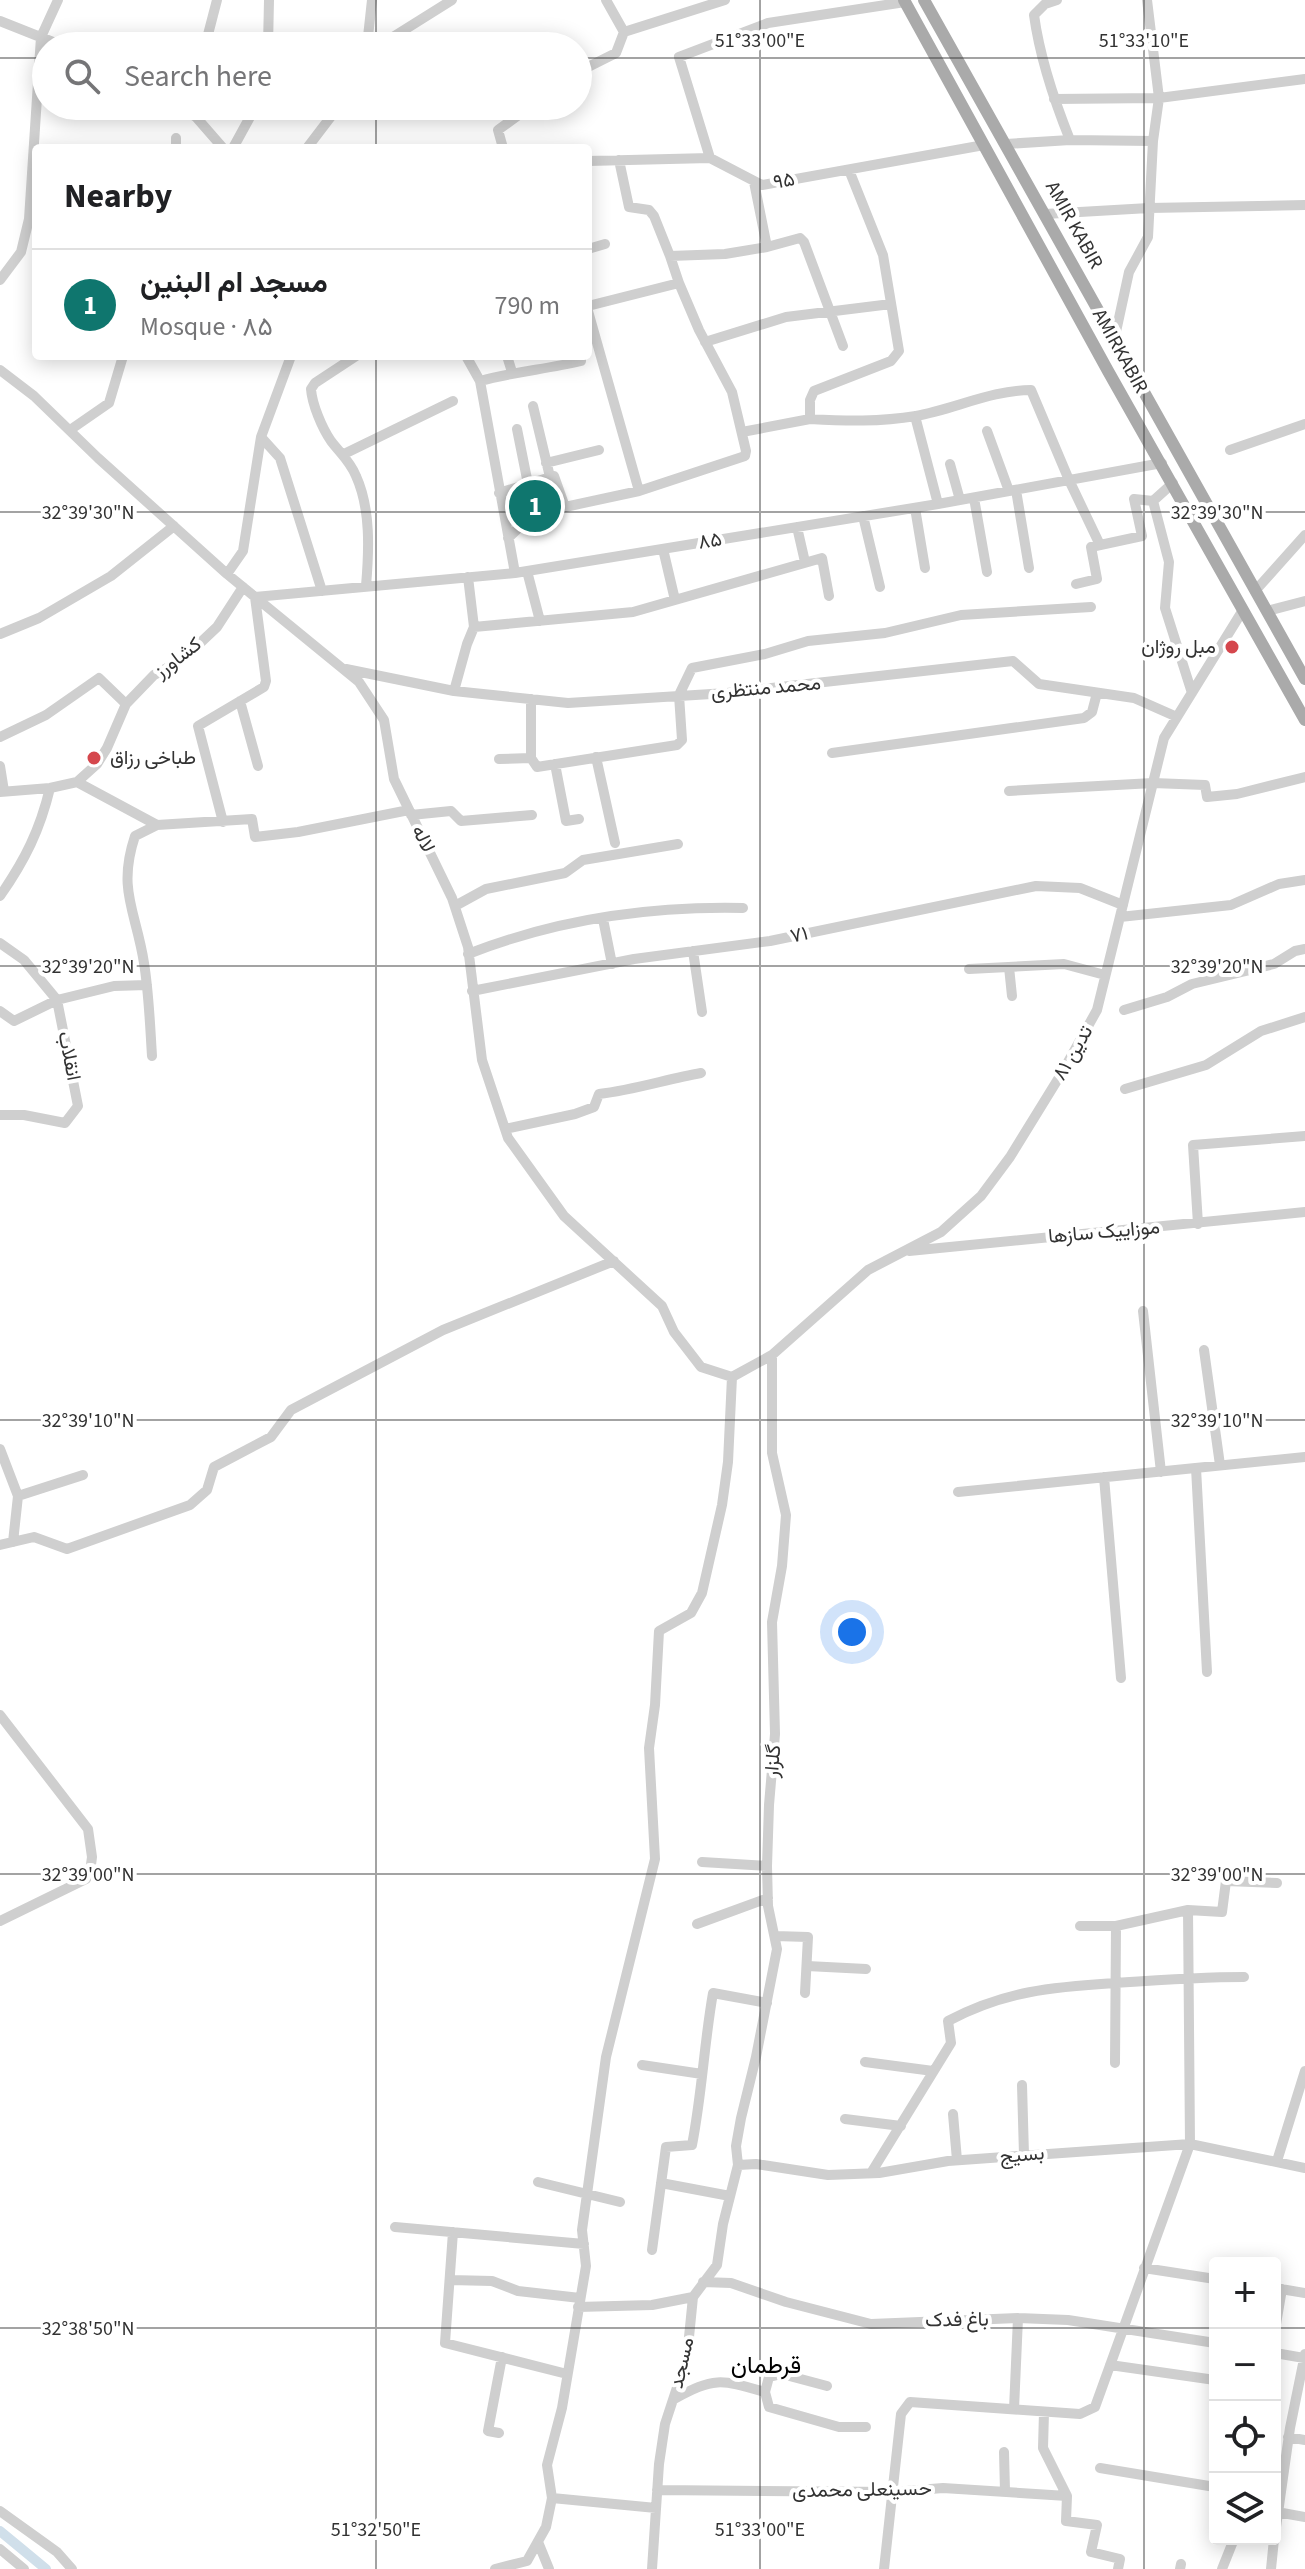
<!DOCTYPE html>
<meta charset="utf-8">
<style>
body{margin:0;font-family:"Source Sans 3",Vazirmatn,sans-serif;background:#f6f6f6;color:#202124}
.controls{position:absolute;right:24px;bottom:24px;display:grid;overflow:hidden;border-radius:8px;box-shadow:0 4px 20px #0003}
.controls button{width:72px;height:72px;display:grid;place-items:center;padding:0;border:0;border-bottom:2px solid #e0e0e0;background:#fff;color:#202124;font:40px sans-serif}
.you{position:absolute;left:852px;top:1632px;width:28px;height:28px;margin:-20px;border:6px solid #fff;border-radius:50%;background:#1a73e8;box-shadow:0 0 0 12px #1a73e833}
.badge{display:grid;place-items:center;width:52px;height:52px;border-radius:50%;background:#0f766e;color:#fff;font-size:26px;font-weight:700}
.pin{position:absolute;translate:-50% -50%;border:4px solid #fff;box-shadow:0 2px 8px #0006}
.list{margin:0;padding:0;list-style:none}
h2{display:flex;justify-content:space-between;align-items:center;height:104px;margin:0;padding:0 32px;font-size:34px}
h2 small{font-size:26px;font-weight:400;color:#757577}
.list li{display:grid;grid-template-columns:52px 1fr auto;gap:24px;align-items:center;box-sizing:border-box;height:112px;padding:0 32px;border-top:2px solid #e0e0e0}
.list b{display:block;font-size:30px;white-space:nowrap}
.list p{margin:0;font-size:26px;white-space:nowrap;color:#757577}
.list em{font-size:26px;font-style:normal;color:#757577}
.icon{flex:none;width:44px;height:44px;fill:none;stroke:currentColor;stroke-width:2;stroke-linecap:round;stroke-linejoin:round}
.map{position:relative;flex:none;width:1305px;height:2569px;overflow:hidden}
.search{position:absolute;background:#fff;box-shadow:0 4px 20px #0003;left:32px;top:32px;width:560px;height:88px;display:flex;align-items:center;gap:20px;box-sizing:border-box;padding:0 28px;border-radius:44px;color:#757577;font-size:30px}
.panel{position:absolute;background:#fff;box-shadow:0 4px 20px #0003;left:32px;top:144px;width:560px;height:216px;border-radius:8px}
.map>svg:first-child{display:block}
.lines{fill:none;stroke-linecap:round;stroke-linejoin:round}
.canal{stroke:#d0dfea;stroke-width:10}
.minor{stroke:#cfcfcf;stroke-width:10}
.major{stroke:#aaa;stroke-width:12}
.ticks{fill:none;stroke:#323232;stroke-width:2;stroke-opacity:0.45}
.poi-dot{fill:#d5474d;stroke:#fff;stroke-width:3}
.labels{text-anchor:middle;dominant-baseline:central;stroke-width:8;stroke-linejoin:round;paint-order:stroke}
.street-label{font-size:20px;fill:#323232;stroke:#fff}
.poi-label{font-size:20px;fill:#323232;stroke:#fff;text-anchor:end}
.quarter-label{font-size:24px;fill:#000;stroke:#fff}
.ticks-label{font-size:20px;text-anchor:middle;fill:#323232;stroke:#fff;stroke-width:8;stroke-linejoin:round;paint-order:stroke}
</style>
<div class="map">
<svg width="1305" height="2569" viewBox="0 0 1305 2569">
<rect width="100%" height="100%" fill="#fff"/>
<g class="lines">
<path class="canal" d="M0,2531L46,2569"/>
<path class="minor" d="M606,0L624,32
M1057,0L1045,4L1034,15C1040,59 1054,100 1070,140
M0,21L63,46
M205,46L217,0
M268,46L269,0
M367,46L372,0
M387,46L393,37L452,0
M578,72L616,53L624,32L725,0
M1054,99L1159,98L1305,79
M178,106L196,117L223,148
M1006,144L1070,140L1153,141
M176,148V138
M233,148L256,106
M307,148L339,106
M503,148L498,130L531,106
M710,158L679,57L768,23L905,2
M619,160L629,207L649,210L654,216L670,256L725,254L767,247
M588,161L710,158L762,185L984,145
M849,170L883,255L899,351L891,361L814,391L810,400V419C845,421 880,422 916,416C954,409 993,390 1031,390L1069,480L1100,545
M754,182L767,247L800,238L804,242L843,346
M1045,214L1149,208L1305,205
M588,249L605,244
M0,280L21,252L29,219L41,37L58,0
M588,306L679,283L670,256
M588,311L639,491
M1114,341L1129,272L1148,237L1153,141L1159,98L1147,0
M705,342L786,317L891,304
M356,356L315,383L311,389C312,404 322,428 331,441C340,453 350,461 356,476C371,509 369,551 366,586
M466,356L480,381L515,573
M507,356L512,372
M0,370L34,396L98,458L227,574L359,682L384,720L394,779L452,898L468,947L482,1060L508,1138L564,1216L662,1306L674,1332L701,1367L732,1377
M480,381C513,372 547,369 581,361L579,356
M533,406L550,477
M915,416L938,504
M517,429L528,484
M70,430L109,403L123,356
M987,431L1009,491
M742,432L810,419
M261,437L280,458L322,591
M1230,450L1305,424
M344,454L453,401
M546,463L599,450
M950,464L960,500
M1173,483L1153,501L1169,562L1165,608L1192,693
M1016,490L1029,568
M499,493L554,476L565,507
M974,498L987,572
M915,508L925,568
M863,516L880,587
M797,527L805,562
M508,538L528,519L565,507L639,491L745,456L746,451L732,392L699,330L679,283
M663,549L675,600
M527,571L540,621
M227,574L243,551L261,437L291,356
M1076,584L1097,579L1091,547L1142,536L1134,499L1153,501
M1255,591L1305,535
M255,597L515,573L938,504L1162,463
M1267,611L1305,601
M474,627L633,612L822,558L829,596
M0,634L39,618L111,576L174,526
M346,669L454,691L568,703L727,693L1013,661L1039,684L1134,698L1177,717
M454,691L467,644L474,627L468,577
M531,699V758
M240,701L258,766
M0,737L46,715L99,678L126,704
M832,753L1084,718L1092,712L1097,693
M596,757L615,843
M499,759L531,758L537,767L677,745L682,740L679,695L692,668L765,654L808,641L885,633L961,615L1091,607
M555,764L566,821L579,819
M0,766L4,791
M77,782L157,825
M1009,791L1153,783L1205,785L1207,797L1237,794L1305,777
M0,792L50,788L77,782L97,764L107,748L126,704L154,675L182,660L217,627L243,587
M411,815L451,811L461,821L532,815
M223,822L198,726L264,687L266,681L255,597
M0,896C25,860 40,830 50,788
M455,906L486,889L565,873L583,860L678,844
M1120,917L1231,905L1279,884L1305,880
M603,919L612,964
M0,943L24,960L57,1000L78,1106L65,1123L24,1115H0
M693,951L702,1012
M468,954C555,920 650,906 743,908
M1009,967L1012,996
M969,969L1064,964L1105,975
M472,991L634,959L770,941L1036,886L1080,888L1123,905
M1124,1010L1167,997L1192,984L1274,964L1295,951L1305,949
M0,1011L14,1021L57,1000L114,986L147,985
M152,1056C150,1025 149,994 144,963C136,911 117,890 135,836L157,825L252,819L255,837L298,832L409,810
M1125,1089L1206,1065L1261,1031L1305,1017
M505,1129L575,1114L594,1107L599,1094C634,1090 667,1079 701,1073
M1198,1224L1193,1145L1305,1136
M909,1251L1305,1212
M1143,1311L1161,1472
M1204,1350L1220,1465
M732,1377L772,1355L868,1270L941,1232L981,1196L1010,1157L1063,1071L1097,1010L1164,738L1243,610
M0,1449L18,1496L13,1542
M1196,1468L1207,1672
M1104,1477L1121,1678
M958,1492L1305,1457
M18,1496L83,1475
M0,1545L34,1537L67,1549L190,1505L207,1490L214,1467L271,1437L291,1410L443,1330L614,1261
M0,1715L88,1829L92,1857L90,1872L86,1879L0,1921
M702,1862L767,1866
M697,1924L768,1898
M1080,1926H1116L1188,1910L1222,1912L1226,1881L1277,1883
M775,1936L808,1937L805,1993
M807,1966L866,1969
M865,2062L933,2071
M1115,2063L1116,1926
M642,2065L702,2074
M1022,2085L1024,2155
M953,2114L957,2160
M845,2119L901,2126
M1277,2161L1305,2071
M738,2165L756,2164L828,2175L854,2174L879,2173L948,2161L1190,2144L1305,2168
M871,2173L951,2043L948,2021C1005,1991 1052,1987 1115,1983C1158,1980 1200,1977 1244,1977
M538,2182L620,2202
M661,2183L730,2196
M395,2227L584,2244
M453,2232L445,2343L567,2374
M652,2250L666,2147L692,2145C702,2094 704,2044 713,1993L767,2003
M1144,2268L1215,2279
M450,2280L492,2281L518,2291L580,2298
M703,2282L731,2283L786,2302L871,2324L1018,2318L1068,2320L1215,2343
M1275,2288L1305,2293
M578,2307L652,2305L693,2297
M1275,2330L1282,2289
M1275,2353L1304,2358
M1110,2365L1215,2380
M827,2386L782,2374L769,2377L765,2392L769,2407L839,2427H866
M674,2399C715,2377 720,2379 765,2392
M1014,2409L1018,2318
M1044,2412L1043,2448L1067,2496L1066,2521L1097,2525L1091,2552L1120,2559L1118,2569
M499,2433L488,2431L502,2357
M1288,2437L1305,2440
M1004,2452L1005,2491
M1100,2468L1215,2487
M657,2490L894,2492L943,2488L1067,2496
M552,2498L656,2508
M0,2511L57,2552L72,2569
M1277,2512L1305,2517
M1275,2534L1290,2428L1305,2354
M538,2542L549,2569
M0,2549L24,2569
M495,2569L527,2561L546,2527L552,2498L547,2465L562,2408L586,2266L582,2230L606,2057L655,1859L649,1748L655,1705L659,1631L691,1613L702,1593L722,1505L728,1462L732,1377
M652,2569L659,2464L665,2424L687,2357L693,2297L717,2265L723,2224L738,2165L736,2146L741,2118L756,2057L777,1949L768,1906L767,1866L769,1805L775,1734L772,1622L782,1566L786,1515L772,1453V1355
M884,2569L901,2414L910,2402L1080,2414L1095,2407L1190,2144L1188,1910
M1180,2569L1181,2564
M1222,2569L1234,2539
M1271,2569L1274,2539"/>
<path class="major" d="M904,0L1108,371L1305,720
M924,0L1305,679"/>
</g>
<path class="ticks" d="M376,0V46M760,0V2569M1144,0V2569M0,58H46M578,58H1305M376,106V148M376,356V2569M0,512H1305M0,966H1305M0,1420H1305M0,1874H1305M0,2328H1215M1275,2328H1305"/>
<g class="poi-dot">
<circle cx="1232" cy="647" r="8"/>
<circle cx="94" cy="758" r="8"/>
</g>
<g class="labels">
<g class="street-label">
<text transform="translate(784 181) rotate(-10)">۹۵</text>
<text transform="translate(1074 225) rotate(61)">AMIR KABIR</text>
<text transform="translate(1120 351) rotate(61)">AMIRKABIR</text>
<text transform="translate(710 541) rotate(-9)">۸۵</text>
<text transform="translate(178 658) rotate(-37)">کشاورز</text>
<text transform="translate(766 688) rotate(-5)">محمد منتظری</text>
<text transform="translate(423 839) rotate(64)">لاله</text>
<text transform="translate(799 935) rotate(-12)">۷۱</text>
<text transform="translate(1073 1053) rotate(-60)">تدین ۸۱</text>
<text transform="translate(69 1056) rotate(79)">انقلاب</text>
<text transform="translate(1104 1232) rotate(-5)">موزاییک سازها</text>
<text transform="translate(773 1761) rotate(-85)">گلزار</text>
<text transform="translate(1022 2155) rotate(-5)">بسیج</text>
<text transform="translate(957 2320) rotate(-1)">باغ فدک</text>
<text transform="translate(682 2363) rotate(-77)">مسجد</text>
<text transform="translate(862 2490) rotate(-1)">حسینعلی محمدی</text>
</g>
<g class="poi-label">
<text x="1216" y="647">مبل روژان</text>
<text x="110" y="758" text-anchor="start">طباخی رزاق</text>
</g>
<g class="quarter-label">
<text x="766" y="2365">قرطمان</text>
</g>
</g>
<g class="ticks-label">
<text x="760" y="47">51°33'00"E</text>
<text x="1144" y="47">51°33'10"E</text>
<text x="88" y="519">32°39'30"N</text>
<text x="1217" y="519">32°39'30"N</text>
<text x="88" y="973">32°39'20"N</text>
<text x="1217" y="973">32°39'20"N</text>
<text x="88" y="1427">32°39'10"N</text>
<text x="1217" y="1427">32°39'10"N</text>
<text x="88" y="1881">32°39'00"N</text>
<text x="1217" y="1881">32°39'00"N</text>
<text x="88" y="2335">32°38'50"N</text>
<text x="376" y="2536">51°32'50"E</text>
<text x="760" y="2536">51°33'00"E</text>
</g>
</svg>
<div class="controls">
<button>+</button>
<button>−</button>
<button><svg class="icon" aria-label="locate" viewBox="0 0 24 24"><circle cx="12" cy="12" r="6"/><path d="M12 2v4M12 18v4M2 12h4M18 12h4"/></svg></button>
<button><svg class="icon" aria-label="layers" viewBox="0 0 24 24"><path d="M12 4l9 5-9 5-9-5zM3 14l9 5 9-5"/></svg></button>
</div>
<div class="you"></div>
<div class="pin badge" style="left:535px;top:506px">1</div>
<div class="search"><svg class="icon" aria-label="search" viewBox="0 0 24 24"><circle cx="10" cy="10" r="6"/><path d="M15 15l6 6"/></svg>Search here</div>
<section class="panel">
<h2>Nearby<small></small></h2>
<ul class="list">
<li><span class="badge">1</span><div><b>مسجد ام البنین</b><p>Mosque · ۸۵</p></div><em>790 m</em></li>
</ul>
</section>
</div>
